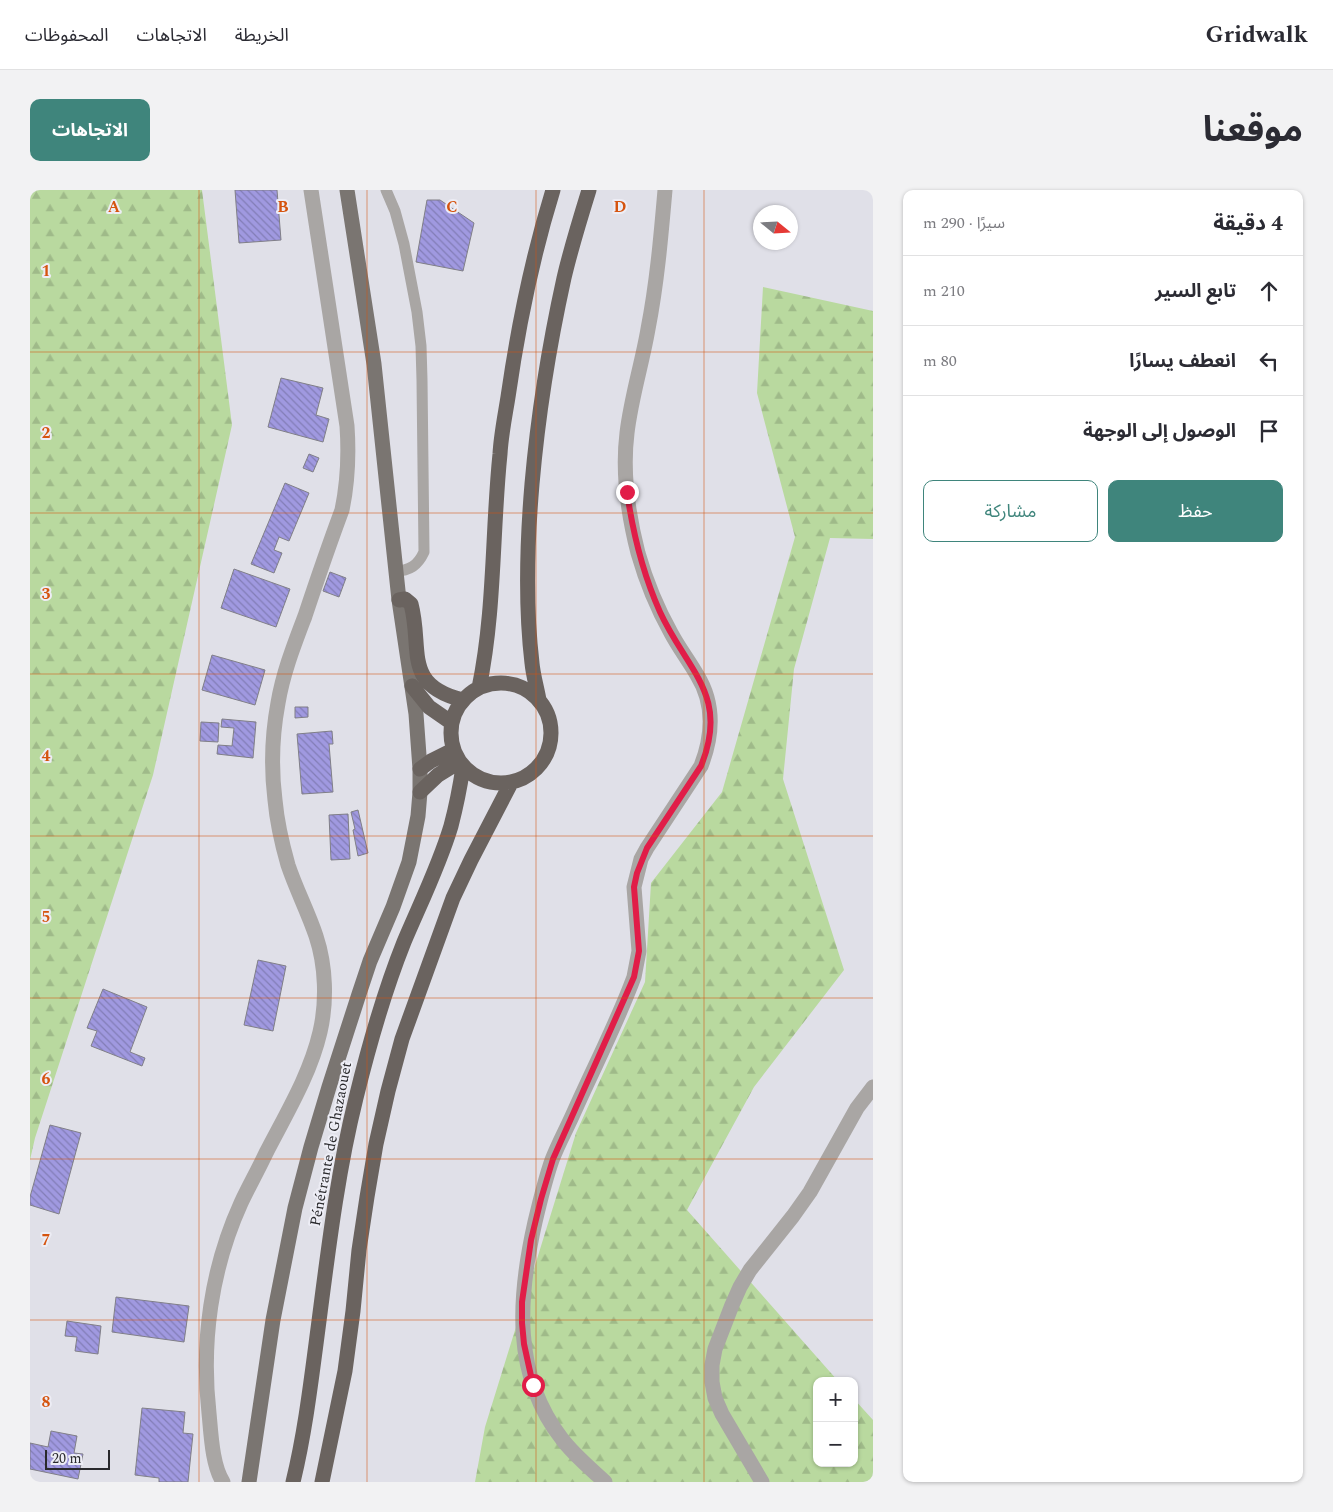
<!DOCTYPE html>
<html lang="ar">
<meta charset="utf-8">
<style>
body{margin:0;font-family:Spectral,"Noto Sans Arabic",serif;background:#f2f2f3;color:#2b2b33;direction:rtl}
.controls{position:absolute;right:15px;bottom:15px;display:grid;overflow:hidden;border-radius:10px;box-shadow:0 1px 4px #0004}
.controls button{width:45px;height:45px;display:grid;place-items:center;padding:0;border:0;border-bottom:1px solid #e1e1e2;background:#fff;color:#2b2b33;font:25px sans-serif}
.compass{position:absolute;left:723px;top:15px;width:45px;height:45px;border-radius:50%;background:#fff;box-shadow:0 1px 4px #0004;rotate:108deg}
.scale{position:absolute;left:15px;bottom:12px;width:65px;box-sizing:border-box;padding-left:5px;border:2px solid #29292c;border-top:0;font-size:14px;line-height:18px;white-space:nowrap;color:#29292c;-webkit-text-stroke:4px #ededf5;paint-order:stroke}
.stop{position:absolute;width:15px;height:15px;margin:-11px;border:4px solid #e11d48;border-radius:50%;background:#fff}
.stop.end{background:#e11d48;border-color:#fff;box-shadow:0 1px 5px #0008}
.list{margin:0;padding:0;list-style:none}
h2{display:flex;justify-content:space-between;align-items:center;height:65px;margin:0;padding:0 20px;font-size:21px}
h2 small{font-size:16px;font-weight:400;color:#7c7c81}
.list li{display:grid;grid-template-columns:32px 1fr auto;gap:15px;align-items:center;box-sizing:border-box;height:70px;padding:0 20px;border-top:1px solid #e1e1e2}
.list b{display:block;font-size:19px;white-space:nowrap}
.list em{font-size:16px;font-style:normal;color:#7c7c81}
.actions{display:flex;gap:10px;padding:15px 20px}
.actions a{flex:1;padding:11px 0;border:1px solid #3f857c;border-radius:10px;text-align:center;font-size:18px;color:#3f857c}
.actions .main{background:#3f857c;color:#fff}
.icon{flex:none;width:28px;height:28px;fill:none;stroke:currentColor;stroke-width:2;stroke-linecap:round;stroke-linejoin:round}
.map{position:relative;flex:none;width:843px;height:1292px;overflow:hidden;direction:ltr;border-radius:10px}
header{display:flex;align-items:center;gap:30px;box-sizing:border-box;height:70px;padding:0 25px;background:#fff;border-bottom:1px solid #e1e1e2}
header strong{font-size:24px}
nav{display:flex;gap:28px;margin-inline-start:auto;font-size:18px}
.intro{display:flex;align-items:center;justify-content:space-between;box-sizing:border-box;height:120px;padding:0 30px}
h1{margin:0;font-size:35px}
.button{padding:12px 22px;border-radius:10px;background:#3f857c;color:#fff;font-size:18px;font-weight:700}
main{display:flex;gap:30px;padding:0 30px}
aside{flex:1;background:#fff;border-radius:10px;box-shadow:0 1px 4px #0004}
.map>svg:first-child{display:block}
.forest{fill:url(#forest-firs)}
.building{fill:url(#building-back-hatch);stroke:#807f87}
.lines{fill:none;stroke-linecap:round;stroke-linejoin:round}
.service{stroke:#a9a6a4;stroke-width:11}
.minor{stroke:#a9a6a4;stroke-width:15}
.primary{stroke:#7a7571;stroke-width:15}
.motorway{stroke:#6a635f;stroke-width:15}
.route{stroke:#e11d48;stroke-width:6}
.grid{fill:none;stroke:#d5540f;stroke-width:1;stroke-opacity:0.55}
.labels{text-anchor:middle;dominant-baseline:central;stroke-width:4;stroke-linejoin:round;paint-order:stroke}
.street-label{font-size:15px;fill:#29292c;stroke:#ededf5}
.grid-label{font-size:16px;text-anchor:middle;font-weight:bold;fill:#d5540f;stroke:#ededf5;stroke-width:4;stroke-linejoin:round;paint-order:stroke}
</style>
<header>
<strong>Gridwalk</strong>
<nav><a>الخريطة</a><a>الاتجاهات</a><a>المحفوظات</a></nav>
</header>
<div class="intro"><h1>موقعنا</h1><a class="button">الاتجاهات</a></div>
<main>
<aside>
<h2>4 دقيقة<small>سيرًا · 290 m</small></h2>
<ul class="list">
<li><svg class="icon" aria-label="ahead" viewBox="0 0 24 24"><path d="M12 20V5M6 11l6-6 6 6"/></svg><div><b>تابع السير</b></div><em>210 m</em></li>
<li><svg class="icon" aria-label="left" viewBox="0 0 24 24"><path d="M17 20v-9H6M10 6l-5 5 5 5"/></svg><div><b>انعطف يسارًا</b></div><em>80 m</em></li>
<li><svg class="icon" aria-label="arrive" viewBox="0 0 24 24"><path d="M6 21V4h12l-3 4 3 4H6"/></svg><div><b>الوصول إلى الوجهة</b></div></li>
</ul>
<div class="actions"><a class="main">حفظ</a><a>مشاركة</a></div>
</aside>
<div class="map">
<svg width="843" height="1292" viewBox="0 0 843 1292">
<defs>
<pattern id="forest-firs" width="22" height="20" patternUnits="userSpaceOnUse" patternTransform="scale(1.25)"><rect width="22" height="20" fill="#b9d99f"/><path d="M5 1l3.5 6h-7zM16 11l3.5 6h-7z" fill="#9fba89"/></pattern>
<pattern id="building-back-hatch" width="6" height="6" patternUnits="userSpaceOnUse" patternTransform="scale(1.25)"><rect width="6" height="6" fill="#a099e0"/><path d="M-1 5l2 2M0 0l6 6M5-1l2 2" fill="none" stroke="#827db6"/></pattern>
</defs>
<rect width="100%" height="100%" fill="#e0e0e8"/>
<path class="forest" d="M0,0H172L202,235L123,585L5,948L0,970Z
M733,97L843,121V349L800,348L764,479L753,589L814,780L724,897L657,1020L808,1191H787V1273H824V1209L843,1230V1292H445L455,1237L546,943L615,792L621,693L692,602L765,347L727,203Z"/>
<path class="building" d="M205,0H247L251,50L209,53Z
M397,10H410L444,33L433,81L386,72Z
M251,188L293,198L286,225L299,229L293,252L238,237Z
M279,264L289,268L283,282L273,278Z
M255,293L279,303L259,351L249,347L244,360L252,363L244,383L221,374Z
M204,379L260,399L246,437L191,418Z
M300,382L316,388L309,407L293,401Z
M182,465L235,480L225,515L172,500Z
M265,517H278V527L265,528Z
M192,529L226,532L223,568L187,564L188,555L202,556L204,538L191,537Z
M171,532L189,533L188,552L170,551Z
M302,541L303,554H299L303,602L272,604L267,544Z
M328,620L338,663L328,666L323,640L325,639L321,622Z
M318,624L320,669L301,670L299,625Z
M228,770L256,776L243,841L214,835Z
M73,799L117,817L100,862L115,868L112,876L61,856L67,841L57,838Z
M20,935L51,943L29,1024L0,1015V1007Z
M86,1107L159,1116L154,1152L82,1142Z
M37,1131L71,1136L68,1164L45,1161L47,1147L35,1146Z
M112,1218L155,1222L153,1243L163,1244L158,1292H129V1288L105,1285Z
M21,1241L47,1246L44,1263L53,1264L48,1289L0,1279V1253L18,1257Z"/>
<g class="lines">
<path class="service" d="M356,0L365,21L374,54L387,122L391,156L392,190L394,362C388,375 380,381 365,381"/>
<path class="minor" d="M193,1292C182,1275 181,1243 179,1223C171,1152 181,1079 211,1013C219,996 228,980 236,963C256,924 280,885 290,842C297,812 296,776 286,746C278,722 266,699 258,675C252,654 247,632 245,610C241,578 242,545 248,513C253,483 264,455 275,426C287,390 299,355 312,320C318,291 319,265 317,236L281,0
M575,1292C561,1279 543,1264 532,1249C482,1185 488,1107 505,1032C510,1011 515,990 522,970C528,954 537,938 544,922C564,877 587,833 604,787L609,761L604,697L611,669L617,658L671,576C683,545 685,514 667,485C659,471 649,458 641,443C627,418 616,391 608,363C598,324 592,283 597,243C601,208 612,174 618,139C627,93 631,46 635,0
M732,1292L692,1224L685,1208L682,1192V1175L685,1159L702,1115L710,1097L720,1080L763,1026L780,1002L827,918L843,897"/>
<path class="primary" d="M219,1292L243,1130L265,1018L281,957L299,897L329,804L340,771L363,717L379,672L388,626L390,602V579L386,524L369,410L344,174L317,0"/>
<path class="motorway" d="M369,410L375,409L381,414C393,459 372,495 433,510
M421 543a50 50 0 1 1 100 0a50 50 0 1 1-100 0Z
M382,496L399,517L422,533
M449,498C465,421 462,342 470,264C471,245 475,226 478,207C488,137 502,68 523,0
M509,510C507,498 503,485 502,473C495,414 497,353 502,294C508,225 519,156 534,88C541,58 550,29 559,0
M390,579L401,571L423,560
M390,602L408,585L429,572
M263,1292C274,1247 280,1200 286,1154C297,1071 306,988 326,908C339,855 354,802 374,752C390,714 409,676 421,636C426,617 430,597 433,577
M292,1292L315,1181L323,1121L329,1060L337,1007L346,954L358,901L372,849L423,708L441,670L481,593"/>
</g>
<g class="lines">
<path class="route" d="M503,1195L494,1154L492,1133V1112L501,1050L511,1009L523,969L604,787L609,761L604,697L607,683L617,658L671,576C700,505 657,481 630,422C613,384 603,344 597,302"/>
</g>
<path class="grid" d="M169,0V1292M337,0V1292M506,0V1292M674,0V1292M0,162H843M0,323H843M0,484H843M0,646H843M0,808H843M0,969H843M0,1130H843"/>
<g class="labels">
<g class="street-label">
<text transform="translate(301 954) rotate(-79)">Pénétrante de Ghazaouet</text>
</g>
</g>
<g class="grid-label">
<text x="84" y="22">A</text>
<text x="253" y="22">B</text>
<text x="422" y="22">C</text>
<text x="590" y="22">D</text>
<text x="16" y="86">1</text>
<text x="16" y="248">2</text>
<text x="16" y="409">3</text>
<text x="16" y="571">4</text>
<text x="16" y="732">5</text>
<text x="16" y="894">6</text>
<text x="16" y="1055">7</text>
<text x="16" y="1217">8</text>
</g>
</svg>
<div class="controls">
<button>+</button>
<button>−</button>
</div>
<svg class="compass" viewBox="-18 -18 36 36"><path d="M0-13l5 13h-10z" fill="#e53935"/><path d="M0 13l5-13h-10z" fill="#7c7c81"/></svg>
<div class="scale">20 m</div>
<div class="stop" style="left:503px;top:1195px"></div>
<div class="stop end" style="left:597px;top:302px"></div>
</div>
</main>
